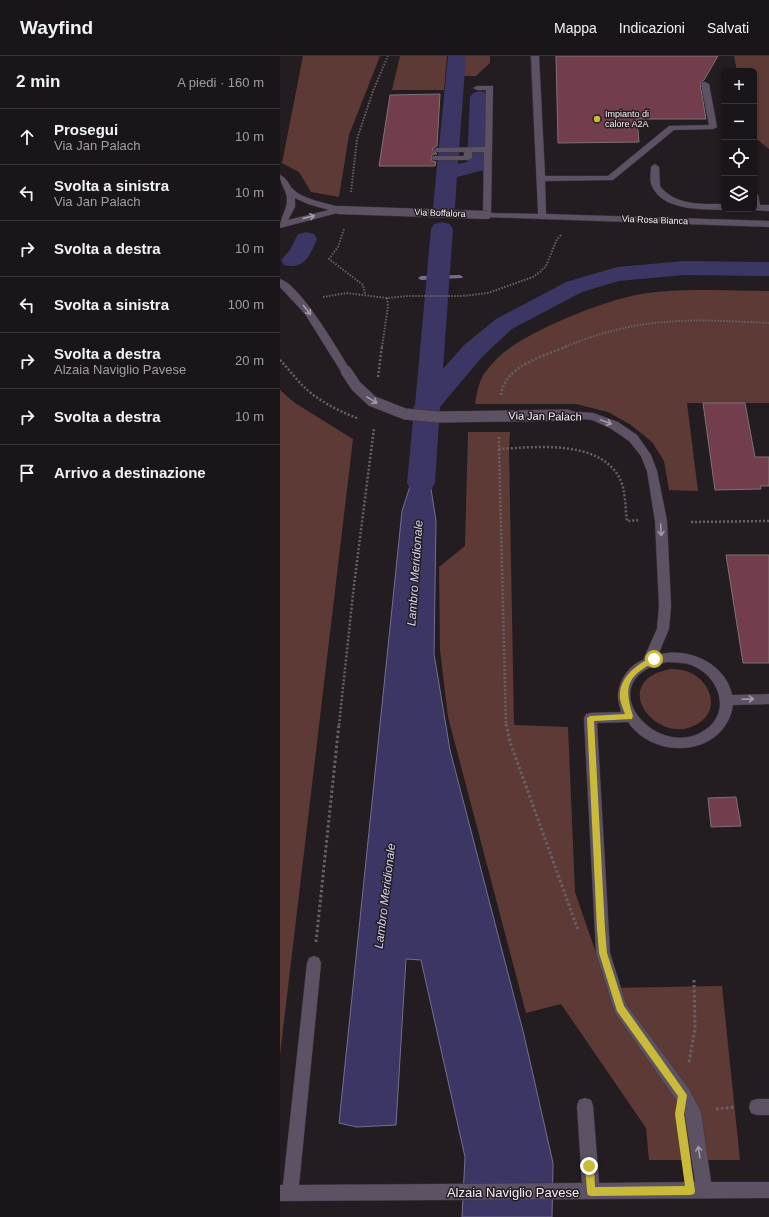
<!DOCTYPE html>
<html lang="it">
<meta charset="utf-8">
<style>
body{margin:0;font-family:Helvetica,sans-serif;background:#231e22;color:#f1f3f6}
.controls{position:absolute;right:12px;top:12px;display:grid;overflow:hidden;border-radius:6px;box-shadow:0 2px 6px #0003}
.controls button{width:36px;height:36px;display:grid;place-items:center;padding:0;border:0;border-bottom:1px solid #383438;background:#1a1519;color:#f1f3f6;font:20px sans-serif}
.stop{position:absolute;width:12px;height:12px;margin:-9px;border:3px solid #caba3a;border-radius:50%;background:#fff}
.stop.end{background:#caba3a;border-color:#fff;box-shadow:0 1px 4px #0008}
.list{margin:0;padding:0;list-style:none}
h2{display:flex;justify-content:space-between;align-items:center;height:52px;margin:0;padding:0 16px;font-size:17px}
h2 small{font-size:13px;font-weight:400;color:#9f9fa2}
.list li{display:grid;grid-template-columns:26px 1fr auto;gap:12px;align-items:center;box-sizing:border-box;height:56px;padding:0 16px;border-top:1px solid #383438}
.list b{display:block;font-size:15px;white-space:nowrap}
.list p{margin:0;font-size:13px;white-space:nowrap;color:#9f9fa2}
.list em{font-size:13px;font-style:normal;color:#9f9fa2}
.icon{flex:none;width:22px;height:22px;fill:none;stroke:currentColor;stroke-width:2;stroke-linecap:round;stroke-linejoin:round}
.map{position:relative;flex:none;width:489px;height:1161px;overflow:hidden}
header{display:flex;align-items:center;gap:24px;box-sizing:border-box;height:56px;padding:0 20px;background:#1a1519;border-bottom:1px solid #383438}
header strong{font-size:19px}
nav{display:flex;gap:22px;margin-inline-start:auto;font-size:14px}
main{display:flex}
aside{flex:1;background:#1a1519}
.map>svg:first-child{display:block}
.green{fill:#5d3a36}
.water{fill:#3b3663;stroke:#746f8f}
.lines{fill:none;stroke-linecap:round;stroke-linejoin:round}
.stream{fill:#746f8f;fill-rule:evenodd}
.canal{fill:#3b3663;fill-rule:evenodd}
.building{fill:#723d4c;stroke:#7e7275}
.minor-casing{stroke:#3d363b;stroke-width:1}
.path-far2{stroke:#676165;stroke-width:2;stroke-dasharray:1.5 1.5;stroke-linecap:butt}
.path-far1{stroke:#676165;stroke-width:2.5;stroke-dasharray:2 2;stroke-linecap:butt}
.path{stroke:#676165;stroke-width:3;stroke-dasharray:2.5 2.5;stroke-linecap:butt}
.minor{fill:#5d5164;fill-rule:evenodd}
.minor-bridge-far1-casing{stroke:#3d363b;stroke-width:9;stroke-linecap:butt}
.minor-bridge-casing{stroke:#3d363b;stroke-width:12;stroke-linecap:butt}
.minor-bridge-far1{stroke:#5d5164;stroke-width:8}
.minor-bridge{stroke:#5d5164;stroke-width:11}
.oneway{stroke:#a39aa6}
.route{fill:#caba3a}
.poi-dot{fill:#caba3a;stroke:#231c21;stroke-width:1.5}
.labels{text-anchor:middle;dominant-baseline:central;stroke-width:3;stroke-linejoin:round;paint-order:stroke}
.far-poi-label{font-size:9px;fill:#f8f3f6;stroke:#231c21;text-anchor:start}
.far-street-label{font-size:9px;fill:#f8f3f6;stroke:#231c21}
.street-label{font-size:11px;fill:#f8f3f6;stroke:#231c21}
.water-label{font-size:12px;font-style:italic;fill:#d7d5f4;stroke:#231c21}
.near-street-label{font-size:13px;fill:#f8f3f6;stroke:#231c21}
</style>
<header>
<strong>Wayfind</strong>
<nav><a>Mappa</a><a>Indicazioni</a><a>Salvati</a></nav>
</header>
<main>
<aside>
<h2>2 min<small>A piedi · 160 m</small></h2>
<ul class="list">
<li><svg class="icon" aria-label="ahead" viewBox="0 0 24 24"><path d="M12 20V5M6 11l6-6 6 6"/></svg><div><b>Prosegui</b><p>Via Jan Palach</p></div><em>10 m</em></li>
<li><svg class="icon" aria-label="left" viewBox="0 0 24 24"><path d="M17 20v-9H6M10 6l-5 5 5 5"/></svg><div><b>Svolta a sinistra</b><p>Via Jan Palach</p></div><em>10 m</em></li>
<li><svg class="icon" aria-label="right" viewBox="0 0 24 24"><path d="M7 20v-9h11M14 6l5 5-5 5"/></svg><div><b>Svolta a destra</b></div><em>10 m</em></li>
<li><svg class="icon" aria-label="left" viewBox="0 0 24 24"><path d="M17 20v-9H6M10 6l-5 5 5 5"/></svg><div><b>Svolta a sinistra</b></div><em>100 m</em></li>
<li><svg class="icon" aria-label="right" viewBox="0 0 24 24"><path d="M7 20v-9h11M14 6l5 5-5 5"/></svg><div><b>Svolta a destra</b><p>Alzaia Naviglio Pavese</p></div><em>20 m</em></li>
<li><svg class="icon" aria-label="right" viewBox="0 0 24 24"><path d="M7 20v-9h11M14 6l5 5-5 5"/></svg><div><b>Svolta a destra</b></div><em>10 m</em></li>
<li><svg class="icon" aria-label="arrive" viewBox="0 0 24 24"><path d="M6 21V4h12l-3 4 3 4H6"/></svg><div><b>Arrivo a destinazione</b></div></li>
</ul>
</aside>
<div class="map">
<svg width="489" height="1161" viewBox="0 0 489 1161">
<rect width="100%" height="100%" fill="#231c21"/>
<path class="green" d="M23,0H100L69,79L59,141L31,136L19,116L2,107Z
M120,0H167L164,34H112Z
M183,0H210V7L196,20H182Z
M454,0H489V93L474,81V15H457Z
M432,234L489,235V347H407L418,435L389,434L384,405L372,386L351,369L328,356L296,348H195C197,336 199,323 207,314C213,306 223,296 231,291C264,269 323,245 361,238C384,234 408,234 432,234Z
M0,334L15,347L73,383L0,999Z
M188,376H230L229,393L234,669L288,671L295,836L328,932L442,930L460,1104H369L366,1072L281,948L246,957L168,661L160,594L159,511L185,490Z
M390,613C398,613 406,614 413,618C432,629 439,654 419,667C379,694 325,626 390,613Z"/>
<path class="water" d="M144,387L156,465L154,598L170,694L244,979L273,1107L272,1161H182L185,1101L141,904L126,903L116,1069L77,1071L59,1067L122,455Z"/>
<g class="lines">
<path class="stream" d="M180,219L183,221L182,222L141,224L138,222L141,220Z"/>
<path class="canal" d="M168,0H186L178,108L187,106L190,41L193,37L200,35L207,37L210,41L207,110L204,114L177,121L175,151L172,156L164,157L156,156L153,151Z
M162,166L170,168L173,173L163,313L184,289L216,263L286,226L337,211L404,205L489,206V220L404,219L339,225L302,236L232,273L202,301L160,351L155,427L151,434L141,437L131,434L127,427L134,353L133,351L135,349L151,173L154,168Z
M26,176L34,178L37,183C30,199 25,214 4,209L1,204L10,194L18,178Z"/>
</g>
<path class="building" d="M276,0H438L424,24L420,27L426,63H357L359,86L278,87Z
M160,38L157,90L152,93L157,98H153L151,101L152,105L156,106L155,110H99L110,39Z
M423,347H465L475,401H489V430H480L481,433L435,434Z
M446,499H489V607H463Z
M456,741L461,770L431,771L428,742Z"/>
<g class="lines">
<defs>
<path id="minor" d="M251,0H259L265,120H328L389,70L429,69L421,28L422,26H425L429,28L437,71L433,73L394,74L333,124L265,125L266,158L489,165V171L204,161L203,159L204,96H192V102L188,104H153L152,102L153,100H184V96H157L153,94L157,92L205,91L206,34H197L193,32L197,30H213L211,157L258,158Z
M375,108L379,111L380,130C395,150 422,148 444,148V153H446L444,154C421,153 383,155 372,130C369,125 371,117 371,111Z
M0,119C8,122 9,131 15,135C24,143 48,148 60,151L62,154L61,156L0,172C0,161 7,154 7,144C7,134 0,129 0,119ZM15,142L28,148L49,154L8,164L15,151Z
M474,136L478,139L480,149H489V155L471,154L474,153Z
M0,223C20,228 59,296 71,315L70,317H62L25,258L0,231Z
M288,355L313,357L338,366L357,379L371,399L377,415L387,465L391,550L389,573L378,599C406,590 446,607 452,639L489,638V648L453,649C445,701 374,705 348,666L317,667L330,897L346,948L409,1033L421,1056L431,1126H489V1142L0,1145V1129H3L27,907L29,902L34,900L39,902L41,907L19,1129L302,1127L297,1050L299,1044L305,1042L311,1044L313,1050L319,1127L415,1126L405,1058L397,1045L335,957L316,897L304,662L306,658L310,657L341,656C340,650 337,643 338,637C340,623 349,609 363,604L377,573L379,550L375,465L367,415L361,400L349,385L330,372L312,364L284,361L283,359L284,357ZM387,606C395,607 404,606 411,609C436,618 451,650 430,670C387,709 318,641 367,613C372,609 381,608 387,606Z
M477,1043H489V1059H477L471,1057L469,1051L471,1045Z"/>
</defs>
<use href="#minor" class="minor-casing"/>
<path class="path-far2" d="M71,136L77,83L93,35L108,0
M64,173L58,191L49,203L83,229L85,238
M43,241L66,237L107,242L128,240H183L208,237L253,221L260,216L266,210L277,183L281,179
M102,291L108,250L107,242
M285,291C359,260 411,263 489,267"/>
<path class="path-far1" d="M0,304C8,312 15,322 23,330C38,345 59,355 79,363
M98,321L102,290
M221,339C225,309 264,300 288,290
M219,381V393C256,391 320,383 340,423C346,435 345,452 347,465L359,464
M219,393L226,669
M411,466L489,465
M59,669L74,529L94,372"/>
<path class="path" d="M226,668L230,686L298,874
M36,886L59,668
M409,1006L415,972L414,924
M436,1053L455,1051"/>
<use href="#minor" class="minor"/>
<defs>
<path id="minor-bridge-far1" d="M58,154L207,159"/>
<path id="minor-bridge" d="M66,315L76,330L92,345L125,358L158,361L288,359"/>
</defs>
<use href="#minor-bridge-far1" class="minor-bridge-far1-casing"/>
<use href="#minor-bridge" class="minor-bridge-casing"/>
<use href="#minor-bridge-far1" class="minor-bridge-far1"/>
<use href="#minor-bridge" class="minor-bridge"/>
</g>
<defs><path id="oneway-shaft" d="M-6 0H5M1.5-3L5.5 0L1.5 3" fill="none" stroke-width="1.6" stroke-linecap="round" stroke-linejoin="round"/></defs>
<g class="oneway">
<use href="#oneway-shaft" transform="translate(29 161) rotate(-13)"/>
<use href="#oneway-shaft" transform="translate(27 254) rotate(52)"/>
<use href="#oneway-shaft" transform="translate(92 344) rotate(32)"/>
<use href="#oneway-shaft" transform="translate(326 366) rotate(21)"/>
<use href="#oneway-shaft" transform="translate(381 474) rotate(87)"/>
<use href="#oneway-shaft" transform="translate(468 643) rotate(-2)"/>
<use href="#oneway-shaft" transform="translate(419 1096) rotate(-99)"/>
</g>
<path class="route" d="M372,601H377V605C348,619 343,630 353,660L352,663L314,665L325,873L327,897L344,950L407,1039L404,1058L415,1135L414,1138L410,1139L311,1140L308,1139L307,1136L305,1110L306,1107L309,1106L312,1107L314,1110L315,1131L405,1130L395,1058L398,1040L337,955L319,897L317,873L307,662L310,660L345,658C343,653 341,648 340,643C338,622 356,609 372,601Z"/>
<circle class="poi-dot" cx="317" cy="63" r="4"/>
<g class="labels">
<g class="far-poi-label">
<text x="325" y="58">Impianto di<tspan x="325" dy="10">calore A2A</tspan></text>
</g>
<g class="far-street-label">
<text transform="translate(160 157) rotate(2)">Via Boffalora</text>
<text transform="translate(375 164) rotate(2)">Via Rosa Bianca</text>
</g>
<g class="street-label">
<text transform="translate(265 360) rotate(1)">Via Jan Palach</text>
</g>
<g class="water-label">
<text transform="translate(135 517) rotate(-86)">Lambro Meridionale</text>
<text transform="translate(105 840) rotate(-83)">Lambro Meridionale</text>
</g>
<g class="near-street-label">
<text x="233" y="1136">Alzaia Naviglio Pavese</text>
</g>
</g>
</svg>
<div class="controls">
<button>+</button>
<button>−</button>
<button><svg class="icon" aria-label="locate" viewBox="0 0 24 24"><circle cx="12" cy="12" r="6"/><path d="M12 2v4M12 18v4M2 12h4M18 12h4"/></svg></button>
<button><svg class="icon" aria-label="layers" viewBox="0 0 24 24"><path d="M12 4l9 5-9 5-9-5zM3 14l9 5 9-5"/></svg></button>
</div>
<div class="stop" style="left:374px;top:603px"></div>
<div class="stop end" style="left:309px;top:1110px"></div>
</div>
</main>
